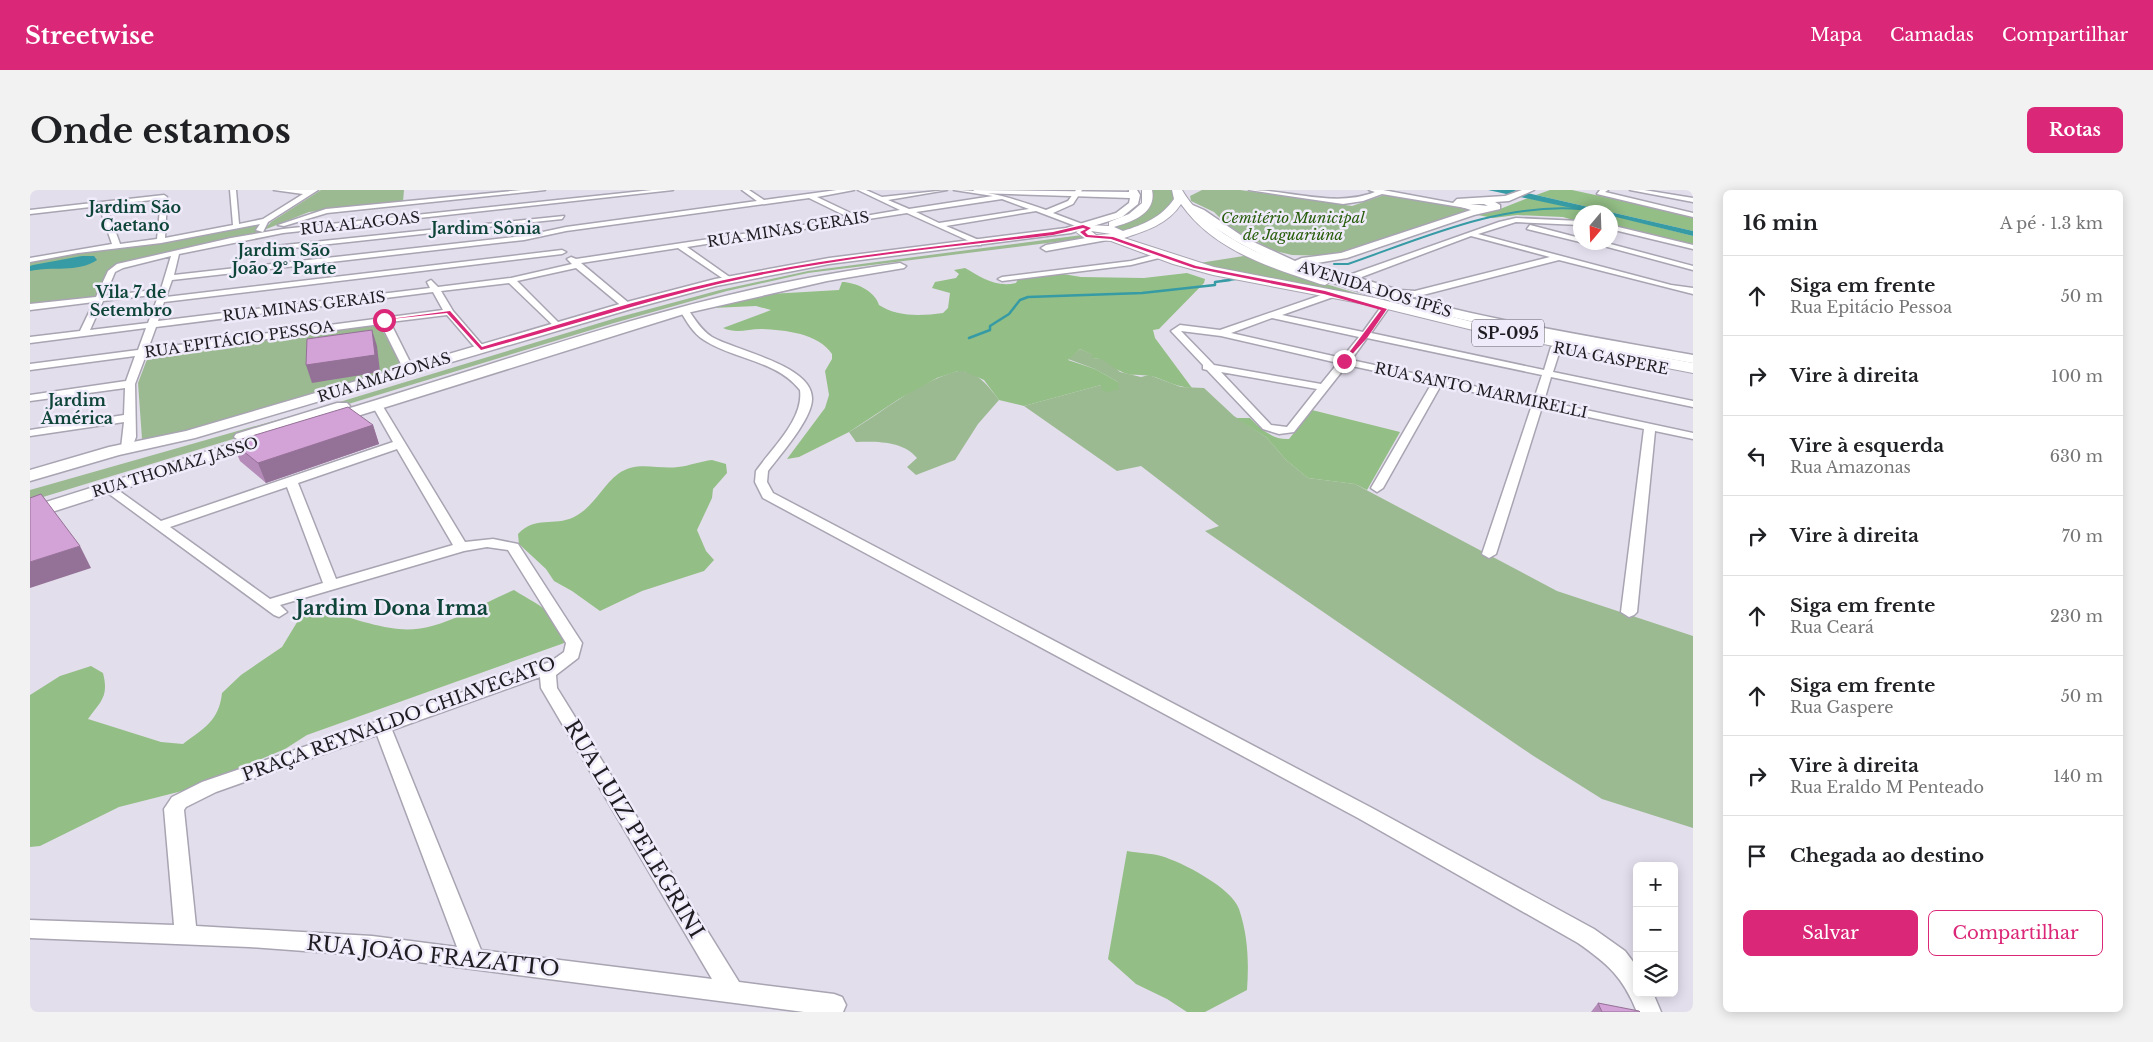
<!DOCTYPE html>
<html lang="pt">
<meta charset="utf-8">
<style>
body{margin:0;font-family:"Libre Baskerville",serif;background:#f2f2f2;color:#202124}
.controls{position:absolute;right:15px;bottom:15px;display:grid;overflow:hidden;border-radius:8px;box-shadow:0 2px 12px #0003}
.controls button{width:45px;height:45px;display:grid;place-items:center;padding:0;border:0;border-bottom:1px solid #e0e0e0;background:#fff;color:#202124;font:25px sans-serif}
.compass{position:absolute;left:1543px;top:15px;width:45px;height:45px;border-radius:50%;background:#fff;box-shadow:0 2px 12px #0003;rotate:199deg}
.stop{position:absolute;width:15px;height:15px;margin:-11px;border:4px solid #db2777;border-radius:50%;background:#fff}
.stop.end{background:#db2777;border-color:#fff;box-shadow:0 1px 5px #0008}
.list{margin:0;padding:0;list-style:none}
h2{display:flex;justify-content:space-between;align-items:center;height:65px;margin:0;padding:0 20px;font-size:21px}
h2 small{font-size:16px;font-weight:400;color:#757577}
.list li{display:grid;grid-template-columns:32px 1fr auto;gap:15px;align-items:center;box-sizing:border-box;height:80px;padding:0 20px;border-top:1px solid #e0e0e0}
.list b{display:block;font-size:19px;white-space:nowrap}
.list p{margin:0;font-size:16px;white-space:nowrap;color:#757577}
.list em{font-size:16px;font-style:normal;color:#757577}
.actions{display:flex;gap:10px;padding:15px 20px}
.actions a{flex:1;padding:11px 0;border:1px solid #db2777;border-radius:8px;text-align:center;font-size:18px;color:#db2777}
.actions .main{background:#db2777;color:#fff}
.icon{flex:none;width:28px;height:28px;fill:none;stroke:currentColor;stroke-width:2;stroke-linecap:round;stroke-linejoin:round}
.map{position:relative;flex:none;width:1663px;height:822px;overflow:hidden;border-radius:8px}
header{display:flex;align-items:center;gap:30px;box-sizing:border-box;height:70px;padding:0 25px;background:#db2777;color:#fff}
header strong{font-size:24px}
nav{display:flex;gap:28px;margin-inline-start:auto;font-size:18px}
.intro{display:flex;align-items:center;justify-content:space-between;box-sizing:border-box;height:120px;padding:0 30px}
h1{margin:0;font-size:35px}
.button{padding:12px 22px;border-radius:8px;background:#db2777;color:#fff;font-size:18px;font-weight:700}
main{display:flex;gap:30px;padding:0 30px}
aside{flex:1;background:#fff;border-radius:8px;box-shadow:0 2px 12px #0003}
.map>svg:first-child{display:block}
.green{fill:#9bba91}
.forest{fill:#93be85}
.water{fill:#369ba4}
.lines{fill:none;stroke-linecap:round;stroke-linejoin:round}
.stream-far1{stroke:#369ba4;stroke-width:2}
.stream{stroke:#369ba4;stroke-width:2.5}
.street-casing{stroke:#a9a4b2;stroke-width:3}
.secondary-casing{stroke:#a9a4b2;stroke-width:3}
.primary-casing{stroke:#a9a4b2;stroke-width:2}
.street{fill:#fff;fill-rule:evenodd}
.secondary{fill:#fff;fill-rule:evenodd}
.primary{fill:#fff;fill-rule:evenodd}
.wall{fill:#b58bb9}
.shaded-wall{fill:#947196}
.building{fill:#d3a2d7;stroke:#947196}
.route{fill:#db2777}
.labels{text-anchor:middle;dominant-baseline:central;stroke-width:5;stroke-linejoin:round;paint-order:stroke}
.far-park-label{font-size:15px;font-style:italic;fill:#275d0c;stroke:#f0ebfa}
.far-street-label{font-size:15px;fill:#1f1d22;stroke:#f0ebfa}
.far-quarter-label{font-size:16px;font-weight:bold;fill:#0e4538;stroke:#f0ebfa}
.shield{fill:#f0ebfa;stroke:#5e5b63;stroke-width:1}
.shield-label{font-size:16px;font-weight:bold;fill:#1f1d22}
.street-label{font-size:18px;fill:#1f1d22;stroke:#f0ebfa}
.quarter-label{font-size:20px;font-weight:bold;fill:#0e4538;stroke:#f0ebfa}
.near-street-label{font-size:21px;fill:#1f1d22;stroke:#f0ebfa}
</style>
<header>
<strong>Streetwise</strong>
<nav><a>Mapa</a><a>Camadas</a><a>Compartilhar</a></nav>
</header>
<div class="intro"><h1>Onde estamos</h1><a class="button">Rotas</a></div>
<main>
<div class="map">
<svg width="1663" height="822" viewBox="0 0 1663 822">
<rect width="100%" height="100%" fill="#e3deec"/>
<path class="green" d="M291,0H374L373,12L279,22L234,40L241,32Z
M1120,0H1141L1146,6L1130,27L1094,43L1081,38C1097,33 1132,23 1120,0Z
M1172,0H1210L1322,16L1357,4L1433,17L1438,20L1303,66L1262,65L1241,60L1223,49L1203,41L1184,22L1161,11L1160,6Z
M228,34L227,44L83,78L66,108L0,116V72Z
M1052,45L1057,48L778,83L697,101L584,133L0,311V300L303,214L586,128L690,100L778,81Z
M1220,65L1296,94L1339,107L1467,140L1163,74Z
M348,132L374,180L156,243L112,249L108,193L119,164Z
M1050,159L1064,165L1063,168L1077,170L1090,182L1111,187L1119,185L1151,197L1174,198L1204,226L1236,247L1256,270L1278,288L1325,294L1527,401L1663,446V638L1572,609L1502,565L1175,341L1189,336L1111,276L1087,281L994,216L1071,195H1087L1088,192L1065,179L1038,169Z
M928,181C946,179 959,197 969,210L948,234L925,270L886,285L877,277L887,268C874,251 846,251 826,252L819,242C855,221 887,192 928,181Z"/>
<path class="forest" d="M1520,0H1542L1663,26V41L1506,5Z
M1498,8L1563,22H1550V32L1533,27L1487,25L1463,28L1448,25L1470,19Z
M1581,25L1663,46V56L1581,37Z
M935,78C951,87 966,98 986,93L988,89L1033,84L1051,87L1114,88L1157,83L1175,89L1174,93L1129,139L1123,140L1125,148L1162,198C1145,197 1136,190 1121,186C1111,184 1100,187 1090,181C1076,174 1080,170 1062,168L1063,165L1050,159L1038,170L1065,179L1088,192L1089,199L1077,202L1072,200L1071,195L994,216L969,210L954,190L934,181H928L907,188L869,209L819,242L769,267L757,269L795,218L799,205L795,181L802,169V164C788,143 754,140 731,139C717,139 707,144 693,138L741,120L726,116L682,118L740,104L809,100L812,92C825,92 845,101 849,115C867,127 891,126 913,123L918,118L920,103L902,98L905,92L926,88L929,84L924,80Z
M1282,220L1370,242L1337,300L1325,294L1278,288L1256,270L1236,247L1206,228H1220C1231,239 1243,250 1259,249Z
M682,270L696,274L697,283L683,299L682,308L667,340L676,361L684,370L674,381L612,401L570,421L542,401L524,391L516,379L489,354L488,344C506,325 523,337 544,327C564,317 571,297 588,284C607,270 628,280 648,277C659,276 671,271 682,270Z
M484,400C497,409 514,415 522,428C528,437 529,444 537,452L277,545L255,559L160,599L89,617L10,656L0,657V505L30,486L61,476L73,483C79,507 71,511 58,529L131,552L153,554C174,538 189,531 192,503L211,485L252,457L269,429L288,418C312,425 345,437 369,439C410,443 449,414 484,400Z
M1097,661C1108,663 1121,663 1131,666C1152,672 1202,698 1209,719C1218,745 1219,773 1217,800L1175,822H1157L1137,809L1106,794L1078,769Z"/>
<path class="water" d="M1458,0H1484L1663,41V46L1586,27L1581,25L1580,22H1560Z
M52,66H64L67,70C48,83 21,76 0,81V76L3,75Z"/>
<g class="lines">
<path class="stream-far1" d="M1304,74H1318C1393,48 1469,13 1550,19
M1191,91L1207,89"/>
<path class="stream" d="M939,148L960,140V136L979,124L990,110L998,107L1112,103L1185,95V92L1200,90"/>
<defs>
<path id="street" d="M200,0H206L209,34L233,29L273,4L244,0H288L238,32L233,42L226,40L230,34L131,53L48,63L0,72V68L82,54L69,16L0,24V20L134,5L137,7L135,48L203,35ZM131,9L127,49L90,54L76,15Z
M492,0H515L297,23L254,36L248,35L296,19Z
M622,0H643L253,43L149,64L144,85L494,46L536,37L727,11L712,0H719L734,10L807,0H824L787,7L829,27L870,20L828,0H836L852,7L917,0L858,10L879,19L963,6L924,0C959,0 984,9 1016,20L1038,11L1046,0H1052L1043,14L1023,23L1063,38L1056,40L1006,21L916,36L951,51V55H948L877,23L657,57L701,88L702,90L698,92L648,58L551,73L600,114V118H594L546,78L487,91L531,135V139L528,140L479,93L411,101L423,121L454,157V161H448L417,125L360,132L384,180L379,183L374,180L351,134L116,165L105,194L106,247L101,260H93L91,258L94,232L0,246V240L94,225L95,198L0,211V205L96,191L105,166L0,180V174L108,160L116,138L0,153V147L50,141L64,112L0,120V114L66,107L78,81L87,74L201,48L253,39ZM779,8L820,28L546,69L541,67L537,69L542,74L481,88L408,97L401,90L397,92L400,98L128,131L134,112L532,64L536,62L532,60L136,107L142,90L494,50L536,41ZM972,9L999,19L909,33L886,22ZM141,66L131,99L75,106L85,82L93,78ZM403,102L413,120L118,159L126,137ZM129,104L118,133L60,140L73,111Z
M1219,0C1261,0 1305,18 1345,2L1339,0H1353L1439,16L1436,18L1352,4L1333,11L1313,14Z
M1570,0H1578L1575,2L1663,23V27L1567,4Z
M1600,0H1614L1663,8V12Z
M534,26L532,29L226,62L222,60L226,58Z
M1486,28L1550,31V35L1486,32L1448,44L1641,95L1663,98V104L1529,70L1385,107L1365,105L1320,89L1322,84L1469,32ZM1441,46L1520,67L1385,101L1369,100L1329,88Z
M1500,35L1550,48V52L1497,39Z
M1580,35L1663,55V59L1580,39Z
M1559,52H1573L1663,76V80Z
M1130,63H1133V67L1101,75L972,91L968,89L972,87L1101,71Z
M1303,101L1307,104L1306,106L1252,125L1333,142L1351,117L1354,116L1358,119L1341,143L1514,180L1521,157L1526,154L1531,157L1523,182L1663,211V217L1521,187L1514,211L1663,243V249L1625,241L1607,422L1604,425L1599,427L1591,422L1614,239L1512,217L1466,364L1459,368L1452,364L1502,215L1411,195L1353,298L1347,302L1341,298L1402,193L1317,175L1264,242L1249,244L1233,239L1177,180L1173,179V175L1141,141L1150,135L1190,140ZM1242,128L1329,147L1312,168L1201,143ZM1151,141L1191,146L1308,173L1291,194L1184,175ZM1337,148L1512,185L1504,209L1321,170ZM1191,182L1287,199L1257,237L1241,235Z
M651,118H657C664,128 671,140 682,147C706,161 783,175 782,209C782,229 750,265 738,281L737,292L743,303L1342,618L1564,739L1595,761L1607,777V803H1623L1631,822H1607C1593,787 1578,774 1548,753L1328,628L733,308L725,292L726,281C742,258 774,229 770,200C746,170 705,170 674,150C663,143 656,131 650,120Z
M347,212L352,215L435,352L463,349L488,354L552,453L548,468L526,485L527,498L709,792L804,804L812,807L816,815L813,822H774L342,766L219,757L0,748V730L144,735L134,619L142,607L172,592L520,472L534,462L536,453L478,360L457,357L434,361L250,415L257,422L249,427L244,425L71,298L73,295H81L131,331L363,252L342,215ZM367,259L423,355L306,389L268,293ZM257,297L293,393L240,409L140,337ZM510,487L511,498L682,789L451,760L362,540ZM347,545L427,757L342,746L166,736L154,620L156,617L186,602Z"/>
<path id="secondary" d="M943,0L1099,2V0H1107L1110,5L1108,14L1092,27L1041,43L799,74L686,96L601,119L165,248L89,265L0,291V280L79,257L156,241L593,113L685,89L799,68L1036,38L1086,23L1099,13L1100,8L947,3Z
M1492,0H1504L1479,11L1465,12L1470,15V19L1444,25L1317,68L1275,75C1400,122 1532,141 1663,165V173C1541,151 1418,133 1301,92C1256,76 1213,60 1175,30C1169,25 1159,22 1153,16L1158,13L1174,20L1215,48L1265,71L1272,68L1311,63L1441,20L1425,15L1423,13L1427,9L1475,6ZM1438,14H1454L1458,16L1440,14Z
M1073,45L1078,48L1077,50L1016,61L1011,58L1016,55Z
M870,73L876,76L874,78L797,91L657,123L305,233H293L291,230L293,227L233,246L239,250L237,253L0,329V317L210,251L204,247L206,244L307,213H317L320,216L317,219C453,178 587,130 725,99C773,88 821,80 870,73Z"/>
<path id="primary" d="M1112,0H1122C1127,23 1102,32 1084,37L1093,41C1113,35 1132,27 1144,9L1142,0H1152C1183,52 1245,71 1300,88L1302,91L1295,95L1290,94C1239,77 1183,60 1151,14C1138,34 1116,41 1094,48L1184,77L1345,108L1451,134L1663,173V183L1451,142L1345,116L1183,85L1143,74L1081,51L1056,49L1046,42L1059,35L1079,36V32L1099,24L1112,13ZM1061,41L1081,44L1066,45Z"/>
</defs>
<use href="#street" class="street-casing"/>
<use href="#secondary" class="secondary-casing"/>
<use href="#primary" class="primary-casing"/>
<use href="#street" class="street"/>
<use href="#secondary" class="secondary"/>
<use href="#primary" class="primary"/>
</g>
<path class="wall" d="M343,235L349,254L236,293L210,271L202,252Z
M1568,813L1610,822H1561Z"/>
<path class="shaded-wall" d="M342,140L347,156L350,182L282,193L276,175Z
M343,235L349,254L236,293L228,273Z
M50,356L61,378L0,398V372Z"/>
<path class="building" d="M342,140L345,165L276,175L277,149Z
M318,217L343,235L228,273L202,252Z
M11,304L50,356L0,372V308Z
M1568,813L1609,821L1610,822H1572Z"/>
<path class="route" d="M1053,35L1061,38L1055,42L1058,45L1083,47L1166,76L1295,101L1357,119L1337,148L1315,172H1312L1351,120L1294,104L1164,78L1081,49L1056,47L1050,42L1056,39L1053,38L1023,45C922,57 820,66 720,87C629,106 541,136 451,160L417,123L352,130L420,121L452,157C542,131 631,102 723,84C822,64 923,55 1023,42Z"/>
<g class="labels">
<g class="far-park-label">
<text x="1263" y="27">Cemitério Municipal<tspan x="1263" dy="17">de Jaguariúna</tspan></text>
</g>
<g class="far-street-label">
<text transform="translate(330 33) rotate(-6)">RUA ALAGOAS</text>
<text transform="translate(758 39) rotate(-9)">RUA MINAS GERAIS</text>
<text transform="translate(1345 99) rotate(17)">AVENIDA DOS IPÊS</text>
<text transform="translate(274 116) rotate(-7)">RUA MINAS GERAIS</text>
<text transform="translate(209 149) rotate(-8)">RUA EPITÁCIO PESSOA</text>
<text transform="translate(1581 168) rotate(11)">RUA GASPERE</text>
<text transform="translate(354 187) rotate(-17)">RUA AMAZONAS</text>
<text transform="translate(1451 200) rotate(12)">RUA SANTO MARMIRELLI</text>
<text transform="translate(145 277) rotate(-17)">RUA THOMAZ JASSO</text>
</g>
<g class="far-quarter-label">
<text x="105" y="17">Jardim São<tspan x="105" dy="18">Caetano</tspan></text>
<text x="456" y="38">Jardim Sônia</text>
<text x="254" y="60">Jardim São<tspan x="254" dy="18">João 2° Parte</tspan></text>
<text x="101" y="102">Vila 7 de<tspan x="101" dy="18">Setembro</tspan></text>
<text x="47" y="210">Jardim<tspan x="47" dy="18">América</tspan></text>
</g>
<rect class="shield" x="1442" y="129.5" width="72" height="27" rx="4"/>
<g class="shield-label">
<text x="1478" y="143">SP-095</text>
</g>
<g class="street-label">
<text transform="translate(369 529) rotate(-20)">PRAÇA REYNALDO CHIAVEGATO</text>
</g>
<g class="quarter-label">
<text x="362" y="418">Jardim Dona Irma</text>
</g>
<g class="near-street-label">
<text transform="translate(604 639) rotate(59)">RUA LUIZ PELEGRINI</text>
<text transform="translate(403 766) rotate(6)">RUA JOÃO FRAZATTO</text>
</g>
</g>
</svg>
<div class="controls">
<button>+</button>
<button>−</button>
<button><svg class="icon" aria-label="layers" viewBox="0 0 24 24"><path d="M12 4l9 5-9 5-9-5zM3 14l9 5 9-5"/></svg></button>
</div>
<svg class="compass" viewBox="-18 -18 36 36"><path d="M0-13l5 13h-10z" fill="#e53935"/><path d="M0 13l5-13h-10z" fill="#757577"/></svg>
<div class="stop" style="left:354px;top:130px"></div>
<div class="stop end" style="left:1314px;top:171px"></div>
</div>
<aside>
<h2>16 min<small>A pé · 1.3 km</small></h2>
<ul class="list">
<li><svg class="icon" aria-label="ahead" viewBox="0 0 24 24"><path d="M12 20V5M6 11l6-6 6 6"/></svg><div><b>Siga em frente</b><p>Rua Epitácio Pessoa</p></div><em>50 m</em></li>
<li><svg class="icon" aria-label="right" viewBox="0 0 24 24"><path d="M7 20v-9h11M14 6l5 5-5 5"/></svg><div><b>Vire à direita</b></div><em>100 m</em></li>
<li><svg class="icon" aria-label="left" viewBox="0 0 24 24"><path d="M17 20v-9H6M10 6l-5 5 5 5"/></svg><div><b>Vire à esquerda</b><p>Rua Amazonas</p></div><em>630 m</em></li>
<li><svg class="icon" aria-label="right" viewBox="0 0 24 24"><path d="M7 20v-9h11M14 6l5 5-5 5"/></svg><div><b>Vire à direita</b></div><em>70 m</em></li>
<li><svg class="icon" aria-label="ahead" viewBox="0 0 24 24"><path d="M12 20V5M6 11l6-6 6 6"/></svg><div><b>Siga em frente</b><p>Rua Ceará</p></div><em>230 m</em></li>
<li><svg class="icon" aria-label="ahead" viewBox="0 0 24 24"><path d="M12 20V5M6 11l6-6 6 6"/></svg><div><b>Siga em frente</b><p>Rua Gaspere</p></div><em>50 m</em></li>
<li><svg class="icon" aria-label="right" viewBox="0 0 24 24"><path d="M7 20v-9h11M14 6l5 5-5 5"/></svg><div><b>Vire à direita</b><p>Rua Eraldo M Penteado</p></div><em>140 m</em></li>
<li><svg class="icon" aria-label="arrive" viewBox="0 0 24 24"><path d="M6 21V4h12l-3 4 3 4H6"/></svg><div><b>Chegada ao destino</b></div></li>
</ul>
<div class="actions"><a class="main">Salvar</a><a>Compartilhar</a></div>
</aside>
</main>
